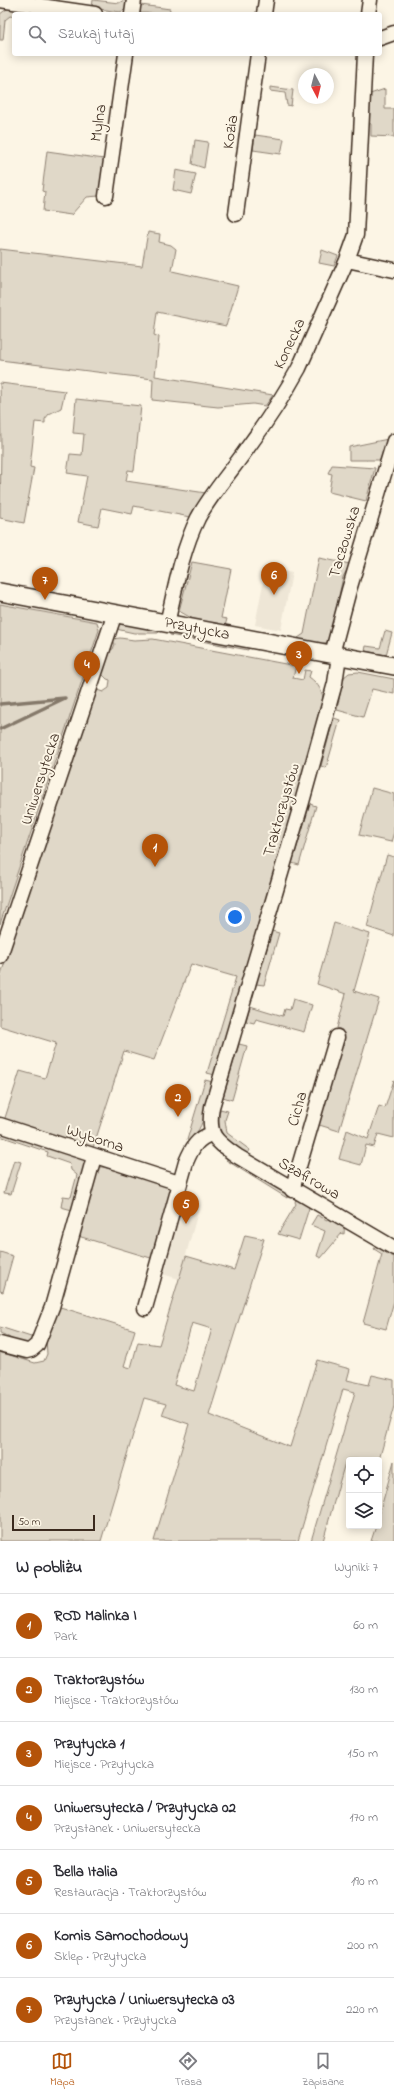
<!DOCTYPE html>
<html lang="pl">
<meta charset="utf-8">
<style>
body{margin:0;font-family:"Indie Flower",sans-serif;background:#f7f7f7;color:#2b2b33}
.controls{position:absolute;right:12px;bottom:12px;display:grid;overflow:hidden;border-radius:4px;box-shadow:0 2px 10px #0003}
.controls button{width:36px;height:36px;display:grid;place-items:center;padding:0;border:0;border-bottom:1px solid #e1e1e2;background:#fff;color:#2b2b33;font:20px sans-serif}
.compass{position:absolute;left:298px;top:68px;width:36px;height:36px;border-radius:50%;background:#fff;box-shadow:0 2px 10px #0003;rotate:173deg}
.scale{position:absolute;left:12px;bottom:10px;width:83px;box-sizing:border-box;padding-left:4px;border:2px solid #3b2a1e;border-top:0;font-size:11px;line-height:14px;white-space:nowrap;color:#3b2a1e;-webkit-text-stroke:3px #fcf5e5;paint-order:stroke}
.you{position:absolute;left:235px;top:917px;width:14px;height:14px;margin:-10px;border:3px solid #fff;border-radius:50%;background:#1a73e8;box-shadow:0 0 0 6px #1a73e833}
.badge{display:grid;place-items:center;width:26px;height:26px;border-radius:50%;background:#b45309;color:#fff;font-size:13px;font-weight:700}
.pin{position:absolute;translate:-50% -33px;filter:drop-shadow(0 1px 2px #0008)}
.pin::after{content:'';position:absolute;top:21px;width:14px;height:12px;background:inherit;clip-path:polygon(0 0,100% 0,50% 100%)}
.list{margin:0;padding:0;list-style:none}
h2{display:flex;justify-content:space-between;align-items:center;height:52px;margin:0;padding:0 16px;font-size:17px}
h2 small{font-size:13px;font-weight:400;color:#7c7c81}
.list li{display:grid;grid-template-columns:26px 1fr auto;gap:12px;align-items:center;box-sizing:border-box;height:64px;padding:0 16px;border-top:1px solid #e1e1e2}
.list b{display:block;font-size:15px;white-space:nowrap}
.list p{margin:0;font-size:13px;white-space:nowrap;color:#7c7c81}
.list em{font-size:13px;font-style:normal;color:#7c7c81}
.icon{flex:none;width:22px;height:22px;fill:none;stroke:currentColor;stroke-width:2;stroke-linecap:round;stroke-linejoin:round}
.map{position:relative;flex:none;width:394px;height:1541px;overflow:hidden}
.search{position:absolute;background:#fff;box-shadow:0 2px 10px #0003;left:12px;right:12px;top:12px;height:44px;display:flex;align-items:center;gap:10px;box-sizing:border-box;padding:0 14px;border-radius:4px;color:#7c7c81;font-size:15px}
.sheet{height:500px;background:#fff}
nav{display:flex;justify-content:space-around;align-items:center;box-sizing:border-box;height:56px;border-top:1px solid #e1e1e2;background:#fff;font-size:11px;color:#7c7c81}
nav a{display:grid;justify-items:center;gap:2px}
nav .on{color:#b45309}
.map>svg:first-child{display:block}
.built{fill:#eee6d6}
.green{fill:#e0d8c8;stroke:#8e8173;fill-rule:evenodd}
.lines{fill:none;stroke-linecap:round;stroke-linejoin:round}
.stream{stroke:#85796b;stroke-width:3.5}
.minor-casing{stroke:#3b2a1e;stroke-width:17}
.major-casing{stroke:#3b2a1e;stroke-width:20}
.minor{stroke:#fcf5e5;stroke-width:14}
.major{stroke:#fcf5e5;stroke-width:17}
.labels{text-anchor:middle;dominant-baseline:central;stroke-width:4;stroke-linejoin:round;paint-order:stroke}
.street-label{font-size:16px;fill:#3b2a1e;stroke:#fcf5e5}
</style>
<div class="map">
<svg width="394" height="1541" viewBox="0 0 394 1541">
<rect width="100%" height="100%" fill="#fcf5e5"/>
<filter id="ink" filterUnits="userSpaceOnUse"><feTurbulence type="fractalNoise" baseFrequency=".025" numOctaves="2"/><feDisplacementMap in="SourceGraphic" scale="8" xChannelSelector="R" yChannelSelector="G"/><feConvolveMatrix kernelMatrix="1 2 1 2 8 2 1 2 1" color-interpolation-filters="sRGB"/></filter>
<g filter="url(#ink)">
<path class="built" d="M266,568L292,573L281,630L255,625Z
M180,1199L200,1205L179,1279L159,1273Z"/>
<path class="green" d="M93,0L119,3L124,0H130L127,9L120,12L92,8Z
M138,0H142L141,5L170,9L169,14L141,13L139,12Z
M15,8L57,14H14V17L10,16L5,20L3,40H0V14L7,9Z
M270,87L293,90L291,106L287,105L285,93L270,91Z
M385,89V109H394V137L371,136V124L369,123L370,94Z
M255,135L284,139L281,154L253,150Z
M195,140L208,142L204,168L192,164Z
M47,151L104,159L99,196L87,197L71,215L43,211L45,192L42,191Z
M176,170L196,174L191,194L173,190Z
M148,232L160,234L159,242L171,245L176,249L172,271L238,286L226,326L157,312L154,335L159,337L155,376L273,395L265,406L253,404L218,407L152,400L153,379L0,360V249L142,266Z
M322,250L338,256L334,266L319,263Z
M0,383L65,391L61,408L49,414L45,419V423L35,422L30,467L34,468L24,523L0,518L1,447Z
M76,399L141,406L134,471L128,470L126,481L206,493L190,517L134,506L132,514L102,508L98,526L78,522L87,476L67,473L70,454L82,455L84,434L73,433Z
M388,439L382,460H349V447Z
M332,465L375,468L366,501L329,492L332,474L328,473Z
M319,558L350,564L343,577L329,641C322,646 302,645 298,638L304,634Z
M192,562L231,569L221,618L227,619L225,626L193,619L179,611Z
M0,604L97,622L99,630L0,924Z
M121,623L160,630L158,633H134L116,629L118,624Z
M169,631L249,645L248,650L170,635Z
M385,631L392,633L386,655L365,651L366,646L380,648Z
M120,638L134,640L153,639L296,666L293,678L303,680L305,670L311,671L309,677C319,684 323,692 324,704L215,1075L207,1073L236,977L191,964L154,1060L124,1051L93,1148L4,1121L20,1071L45,1078L56,1043L0,1026V977L95,692L97,690L103,692L109,688L110,680L107,679L102,674L109,650L113,649L115,644L112,639Z
M358,672L394,679V694L372,689L363,717L337,710L343,678L349,673Z
M334,718L340,720L326,768L321,766Z
M372,788L394,794V832L391,842L359,835Z
M310,804L316,806L299,865L292,863Z
M387,855L394,857V936L367,927Z
M334,923L370,934L354,991L379,999L339,1131L316,1124L342,1030L337,1028L346,994L317,984Z
M272,931L279,933L264,985L256,984Z
M293,999L312,1005L304,1032L256,1019L254,1023L246,1021L250,1006L283,1016L285,1009L290,1010Z
M239,1044L247,1046L232,1100L223,1097Z
M205,1080L213,1082C208,1100 205,1129 189,1141L187,1140Z
M394,1080V1138L378,1134L374,1147L366,1145L361,1165L339,1159L347,1130L368,1139L379,1106L385,1108Z
M220,1109L228,1111L225,1120L227,1133L250,1150L247,1155C227,1140 215,1136 220,1109Z
M0,1131L83,1158L86,1162L74,1214L71,1212L72,1210L61,1207L63,1196L71,1197L77,1175L71,1170L70,1164L47,1156L48,1152L0,1136Z
M231,1159L288,1192L287,1198L226,1160Z
M14,1160L21,1162L11,1194L4,1193Z
M99,1167H103L173,1187L154,1259L78,1236L96,1169Z
M296,1199L309,1205V1208L299,1240L278,1234L296,1204L295,1202Z
M317,1215L327,1220L330,1216C338,1221 346,1223 344,1234L342,1233L321,1258L317,1256L325,1231L311,1225Z
M245,1235L264,1239L209,1415L290,1447L317,1360L350,1369L347,1380L369,1385L372,1375L394,1380V1406L379,1460L346,1459L323,1541H311L355,1392L343,1389L298,1541H154L189,1424L162,1415L166,1404L144,1398L101,1541H0V1352L35,1363L44,1361L47,1354L46,1339L57,1306L135,1330L124,1366L131,1368L138,1342L159,1345L186,1256L234,1270ZM192,1323L212,1329L194,1391L174,1385Z
M377,1245L394,1254V1301L386,1329L363,1323L382,1254L374,1249Z
M0,1252L13,1256L3,1292L0,1291Z
M0,1327L34,1338L31,1344C18,1347 10,1336 0,1333Z
M394,1461V1541H371L376,1526H379V1515Z"/>
<g class="lines">
<path class="stream" d="M0,704L65,698L0,729"/>
<defs>
<path id="minor" d="M0,0L95,14
M132,14L134,0
M264,14L266,0
M368,14L370,0
M380,38L394,33
M106,196L126,54
M236,214L258,54
M347,260L394,270
M167,624C175,589 182,550 198,518C211,494 230,473 246,450C265,424 283,397 299,368L347,260L356,235L365,54
M332,654L349,590L394,441
M339,656L335,683L302,802L212,1107C207,1136 216,1141 237,1156L394,1248
M0,956L115,613
M0,1125L179,1183
M292,1190L337,1037
M145,1308L186,1162C192,1148 197,1138 212,1134
M0,1344L27,1351L31,1350L37,1345L52,1307L94,1157"/>
<path id="major" d="M0,592L394,666"/>
</defs>
<use href="#minor" class="minor-casing"/>
<use href="#major" class="major-casing"/>
<use href="#minor" class="minor"/>
<use href="#major" class="major"/>
</g>
</g>
<g class="labels">
<g class="street-label">
<text transform="translate(99 123) rotate(-82)">Mylna</text>
<text transform="translate(231 132) rotate(-82)">Kozia</text>
<text transform="translate(290 344) rotate(-65)">Konecka</text>
<text transform="translate(345 542) rotate(-73)">Taczowska</text>
<text transform="translate(197 629) rotate(11)">Przytycka</text>
<text transform="translate(41 779) rotate(-72)">Uniwersytecka</text>
<text transform="translate(282 810) rotate(-74)">Traktorzystów</text>
<text transform="translate(298 1109) rotate(-74)">Cicha</text>
<text transform="translate(95 1139) rotate(18)">Wyborna</text>
<text transform="translate(309 1179) rotate(30)">Szafirowa</text>
</g>
</g>
</svg>
<div class="controls">
<button><svg class="icon" aria-label="locate" viewBox="0 0 24 24"><circle cx="12" cy="12" r="6"/><path d="M12 2v4M12 18v4M2 12h4M18 12h4"/></svg></button>
<button><svg class="icon" aria-label="layers" viewBox="0 0 24 24"><path d="M12 4l9 5-9 5-9-5zM3 14l9 5 9-5"/></svg></button>
</div>
<svg class="compass" viewBox="-18 -18 36 36"><path d="M0-13l5 13h-10z" fill="#e53935"/><path d="M0 13l5-13h-10z" fill="#7c7c81"/></svg>
<div class="scale">50 m</div>
<div class="you"></div>
<div class="pin badge" style="left:155px;top:867px">1</div>
<div class="pin badge" style="left:178px;top:1117px">2</div>
<div class="pin badge" style="left:299px;top:674px">3</div>
<div class="pin badge" style="left:87px;top:684px">4</div>
<div class="pin badge" style="left:186px;top:1224px">5</div>
<div class="pin badge" style="left:274px;top:595px">6</div>
<div class="pin badge" style="left:45px;top:600px">7</div>
<div class="search"><svg class="icon" aria-label="search" viewBox="0 0 24 24"><circle cx="10" cy="10" r="6"/><path d="M15 15l6 6"/></svg>Szukaj tutaj</div>
</div>
<section class="sheet">
<h2>W pobliżu<small>Wyniki: 7</small></h2>
<ul class="list">
<li><span class="badge">1</span><div><b>ROD Malinka I</b><p>Park</p></div><em>60 m</em></li>
<li><span class="badge">2</span><div><b>Traktorzystów</b><p>Miejsce · Traktorzystów</p></div><em>130 m</em></li>
<li><span class="badge">3</span><div><b>Przytycka 1</b><p>Miejsce · Przytycka</p></div><em>150 m</em></li>
<li><span class="badge">4</span><div><b>Uniwersytecka / Przytycka 02</b><p>Przystanek · Uniwersytecka</p></div><em>170 m</em></li>
<li><span class="badge">5</span><div><b>Bella Italia</b><p>Restauracja · Traktorzystów</p></div><em>190 m</em></li>
<li><span class="badge">6</span><div><b>Komis Samochodowy</b><p>Sklep · Przytycka</p></div><em>200 m</em></li>
<li><span class="badge">7</span><div><b>Przytycka / Uniwersytecka 03</b><p>Przystanek · Przytycka</p></div><em>220 m</em></li>
</ul>
</section>
<nav>
<a class="on"><svg class="icon" aria-label="map" viewBox="0 0 24 24"><path d="M3 6l6-2 6 2 6-2v14l-6 2-6-2-6 2zM9 4v14M15 6v14"/></svg>Mapa</a>
<a><svg class="icon" aria-label="directions" viewBox="0 0 24 24"><path d="M12 3l9 9-9 9-9-9zM9 14v-3h6M13 9l2 2-2 2"/></svg>Trasa</a>
<a><svg class="icon" aria-label="saved" viewBox="0 0 24 24"><path d="M7 4h10v16l-5-4-5 4z"/></svg>Zapisane</a>
</nav>
